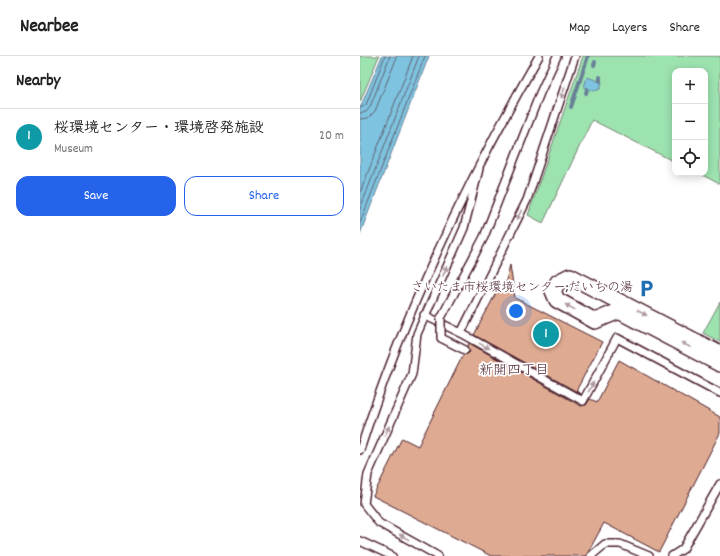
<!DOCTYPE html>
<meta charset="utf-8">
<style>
body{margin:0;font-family:Dekko,"Klee One",sans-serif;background:#f2f2f2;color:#222}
.controls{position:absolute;right:12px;top:12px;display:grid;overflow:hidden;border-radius:8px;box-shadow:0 2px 10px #0003}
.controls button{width:36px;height:36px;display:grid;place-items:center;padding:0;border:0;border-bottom:1px solid #e0e0e0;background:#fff;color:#222;font:20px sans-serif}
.you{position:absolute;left:156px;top:255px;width:14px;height:14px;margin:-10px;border:3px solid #fff;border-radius:50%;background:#1a73e8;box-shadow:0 0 0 6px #1a73e833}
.badge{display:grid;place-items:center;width:26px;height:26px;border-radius:50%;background:#2563eb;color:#fff;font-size:13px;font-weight:700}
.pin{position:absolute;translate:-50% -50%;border:2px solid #fff;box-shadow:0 1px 4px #0006}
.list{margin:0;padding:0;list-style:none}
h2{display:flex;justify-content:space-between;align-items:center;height:52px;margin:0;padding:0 16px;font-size:17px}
h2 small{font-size:13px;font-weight:400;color:#767676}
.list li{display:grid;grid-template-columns:26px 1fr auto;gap:12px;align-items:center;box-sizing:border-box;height:56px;padding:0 16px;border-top:1px solid #e0e0e0}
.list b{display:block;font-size:15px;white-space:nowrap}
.list p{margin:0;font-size:13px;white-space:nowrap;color:#767676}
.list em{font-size:13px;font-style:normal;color:#767676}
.actions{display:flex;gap:8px;padding:12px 16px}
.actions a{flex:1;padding:9px 0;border:1px solid #2563eb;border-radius:12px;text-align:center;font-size:14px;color:#2563eb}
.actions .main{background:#2563eb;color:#fff}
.icon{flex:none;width:22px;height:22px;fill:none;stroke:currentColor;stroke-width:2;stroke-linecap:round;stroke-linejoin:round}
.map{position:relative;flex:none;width:360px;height:500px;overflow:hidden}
header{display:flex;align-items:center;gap:24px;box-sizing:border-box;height:56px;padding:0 20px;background:#fff;border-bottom:1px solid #e0e0e0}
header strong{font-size:19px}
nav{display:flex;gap:22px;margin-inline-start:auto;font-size:14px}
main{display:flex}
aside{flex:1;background:#fff}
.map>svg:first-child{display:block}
.green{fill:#9de3b0;stroke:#74816e}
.water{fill:#7ec3df;stroke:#698197}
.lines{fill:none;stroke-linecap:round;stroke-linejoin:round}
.shore{stroke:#5f6173;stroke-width:1}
.stream{stroke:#698197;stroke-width:4}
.building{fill:#deab92;stroke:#4a1f2b}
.lane-casing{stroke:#4a1f2b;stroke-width:10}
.street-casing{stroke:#4a1f2b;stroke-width:18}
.lane{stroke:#fff;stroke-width:7}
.street{stroke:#fff;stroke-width:15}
.lane-bridge-casing{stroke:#4a1f2b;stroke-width:10;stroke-linecap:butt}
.lane-bridge{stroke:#fff;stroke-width:7}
.oneway{fill:#ae9aa0}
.labels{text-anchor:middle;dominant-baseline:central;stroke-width:3.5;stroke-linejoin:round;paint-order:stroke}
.poi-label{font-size:13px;fill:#4a1f2b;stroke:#fff;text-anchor:end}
.neighbourhood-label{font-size:14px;fill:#4a1f2b;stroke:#fff}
</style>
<header>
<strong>Nearbee</strong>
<nav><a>Map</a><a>Layers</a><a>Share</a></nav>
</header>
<main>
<aside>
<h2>Nearby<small></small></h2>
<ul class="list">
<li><span class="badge" style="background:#0f9aa8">1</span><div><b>桜環境センター・環境啓発施設</b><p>Museum</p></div><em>20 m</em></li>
</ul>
<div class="actions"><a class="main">Save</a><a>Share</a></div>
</aside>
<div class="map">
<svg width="360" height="500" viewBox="0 0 360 500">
<rect width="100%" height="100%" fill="#fff"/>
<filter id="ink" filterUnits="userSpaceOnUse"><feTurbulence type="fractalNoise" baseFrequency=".025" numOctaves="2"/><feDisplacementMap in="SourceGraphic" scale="8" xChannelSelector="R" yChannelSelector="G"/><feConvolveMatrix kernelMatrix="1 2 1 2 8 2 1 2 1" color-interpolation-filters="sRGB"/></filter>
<g filter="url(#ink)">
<path class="green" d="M0,0H19L0,46Z
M223,0H360V128L338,117H345V15H315V106L232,64L183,167L168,159Z
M360,246V286L343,277Z"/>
<path class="water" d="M22,0H69L0,178V52Z
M227,21L242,26L240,33L234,35L224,31Z"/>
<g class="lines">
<path class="shore" d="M0,52L6,49L25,0
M0,57L6,56L10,51L30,0
M0,63L8,62L15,55L35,6L36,0
M0,137L53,0
M0,153L59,0
M0,167L65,0"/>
<path class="stream" d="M234,9L235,6
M240,25V21
M226,37L227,33
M211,51L228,0"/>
</g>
<path class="building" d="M150,209L155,242L242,286L216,335L221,338L114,279L138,233L143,236Z
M109,287L221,350L226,349L230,343L237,346L259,304L360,361V377L299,496L244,467L226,500H131L13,440L42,382L58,390L103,299L107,298L110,296L108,290Z"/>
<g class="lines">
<defs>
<path id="lane" d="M215,0L167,144L101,277L223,345L257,282L360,337
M64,259L101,277
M81,262L124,181L180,37L197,0
M81,276V282L105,294
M0,394C44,257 107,125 179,0
M0,485L32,500
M78,500L19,467L4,448L8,418L52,318L57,278L104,172L119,113
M231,500L245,488H260L289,500
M312,500L323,493L360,428"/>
<path id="street" d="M360,298L210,220L198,226L193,235L197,244L235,265L259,255L360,308"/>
</defs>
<use href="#lane" class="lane-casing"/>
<use href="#street" class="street-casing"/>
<use href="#lane" class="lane"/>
<use href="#street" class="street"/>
<defs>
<path id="lane-bridge" d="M81,276V262"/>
</defs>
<use href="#lane-bridge" class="lane-bridge-casing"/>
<use href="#lane-bridge" class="lane-bridge"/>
</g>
<defs><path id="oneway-solid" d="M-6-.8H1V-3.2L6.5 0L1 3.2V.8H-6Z"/></defs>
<g class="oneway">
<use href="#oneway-solid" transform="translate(203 37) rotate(108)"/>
<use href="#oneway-solid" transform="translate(159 159) rotate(117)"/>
<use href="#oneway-solid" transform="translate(85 215) rotate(-66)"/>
<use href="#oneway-solid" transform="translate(210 251) rotate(-151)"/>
<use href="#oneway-solid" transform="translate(282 257) rotate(28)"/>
<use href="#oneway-solid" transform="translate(326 289) rotate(-152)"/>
<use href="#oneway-solid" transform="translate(124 290) rotate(29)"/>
<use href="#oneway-solid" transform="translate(231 331) rotate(-62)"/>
<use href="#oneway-solid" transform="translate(27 375) rotate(-66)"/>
<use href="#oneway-solid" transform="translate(44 481) rotate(-151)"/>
</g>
</g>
<defs>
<symbol id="parking-bare" viewBox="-9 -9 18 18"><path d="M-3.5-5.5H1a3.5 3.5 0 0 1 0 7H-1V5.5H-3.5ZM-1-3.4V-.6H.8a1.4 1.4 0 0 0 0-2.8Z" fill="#1f6fb2" stroke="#fff" stroke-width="2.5" paint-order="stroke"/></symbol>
</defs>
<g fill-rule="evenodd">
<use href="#parking-bare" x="274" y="220" width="25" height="25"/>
</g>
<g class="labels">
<g class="poi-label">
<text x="273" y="232">さいたま市桜環境センター;だいちの湯</text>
</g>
<g class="neighbourhood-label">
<text x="154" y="315">新開四丁目</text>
</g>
</g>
</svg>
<div class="controls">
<button>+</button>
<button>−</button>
<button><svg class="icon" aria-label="locate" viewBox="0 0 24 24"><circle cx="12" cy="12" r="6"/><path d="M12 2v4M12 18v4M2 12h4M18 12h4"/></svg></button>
</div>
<div class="you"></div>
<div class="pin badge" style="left:186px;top:278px;background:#0f9aa8">1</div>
</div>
</main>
